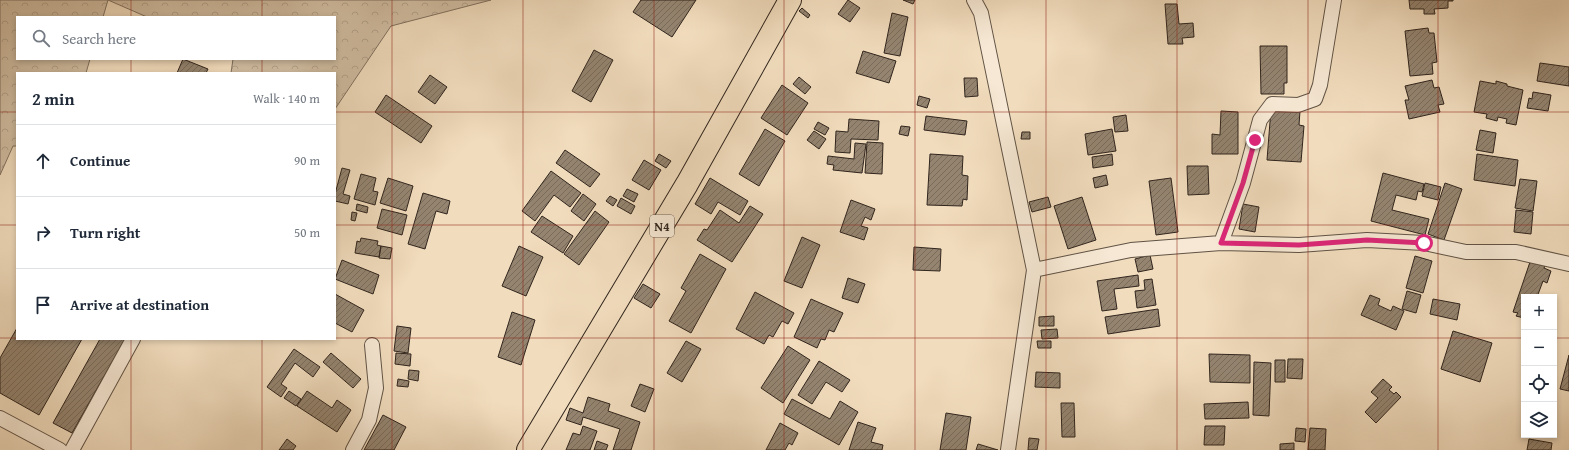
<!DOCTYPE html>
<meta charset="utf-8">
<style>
body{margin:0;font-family:"Gentium Book Plus",serif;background:#f2f2f3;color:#1f2937}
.controls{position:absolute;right:12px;bottom:12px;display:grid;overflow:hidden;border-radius:0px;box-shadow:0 2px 6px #0003}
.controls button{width:36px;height:36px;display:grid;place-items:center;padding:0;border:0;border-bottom:1px solid #e0e1e3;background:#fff;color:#1f2937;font:20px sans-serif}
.stop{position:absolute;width:12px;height:12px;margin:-9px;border:3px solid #db2777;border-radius:50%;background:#fff}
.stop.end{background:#db2777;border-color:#fff;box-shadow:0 1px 4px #0008}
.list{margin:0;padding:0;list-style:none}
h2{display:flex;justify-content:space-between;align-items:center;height:52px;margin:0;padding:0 16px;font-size:17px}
h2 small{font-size:13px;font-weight:400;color:#747a83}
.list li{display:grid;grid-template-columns:26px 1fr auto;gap:12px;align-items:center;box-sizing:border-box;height:72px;padding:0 16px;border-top:1px solid #e0e1e3}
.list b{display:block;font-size:15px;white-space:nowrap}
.list em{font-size:13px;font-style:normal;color:#747a83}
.icon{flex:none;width:22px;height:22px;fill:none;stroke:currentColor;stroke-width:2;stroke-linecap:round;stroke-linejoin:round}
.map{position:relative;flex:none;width:1569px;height:450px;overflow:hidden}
.search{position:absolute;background:#fff;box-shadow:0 2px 6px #0003;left:16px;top:16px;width:320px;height:44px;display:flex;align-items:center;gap:10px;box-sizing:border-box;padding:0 14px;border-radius:0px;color:#747a83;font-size:15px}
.panel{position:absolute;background:#fff;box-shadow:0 2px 6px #0003;left:16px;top:72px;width:320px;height:268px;border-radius:0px}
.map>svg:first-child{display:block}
.forest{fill:url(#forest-crowns);stroke:#807160}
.building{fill:url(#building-hatch);stroke:#30251d}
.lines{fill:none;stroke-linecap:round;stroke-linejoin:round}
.minor-casing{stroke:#605345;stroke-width:16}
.trunk-casing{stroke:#30251d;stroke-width:24}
.minor{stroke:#f6e8d4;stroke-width:14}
.trunk{stroke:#f1dcbd;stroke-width:22}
.route{stroke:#db2777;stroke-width:5}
.grid{fill:none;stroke:#8f2418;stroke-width:1;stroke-opacity:0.55}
.labels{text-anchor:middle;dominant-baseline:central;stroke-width:3.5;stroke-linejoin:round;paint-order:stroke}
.shield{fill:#f6e8d4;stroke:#6b6054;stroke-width:1}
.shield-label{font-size:13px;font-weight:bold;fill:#30251d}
</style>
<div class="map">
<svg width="1569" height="450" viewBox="0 0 1569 450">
<defs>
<pattern id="forest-crowns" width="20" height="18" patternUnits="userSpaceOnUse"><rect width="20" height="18" fill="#d0bda2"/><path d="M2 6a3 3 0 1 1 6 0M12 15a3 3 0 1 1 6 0" fill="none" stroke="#b3a28b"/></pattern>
<pattern id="building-hatch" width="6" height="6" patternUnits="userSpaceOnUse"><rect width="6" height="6" fill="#948470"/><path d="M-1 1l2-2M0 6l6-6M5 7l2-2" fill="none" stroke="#796c5b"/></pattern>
</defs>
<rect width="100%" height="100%" fill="#f1dcbd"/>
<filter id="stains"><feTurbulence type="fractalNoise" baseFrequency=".005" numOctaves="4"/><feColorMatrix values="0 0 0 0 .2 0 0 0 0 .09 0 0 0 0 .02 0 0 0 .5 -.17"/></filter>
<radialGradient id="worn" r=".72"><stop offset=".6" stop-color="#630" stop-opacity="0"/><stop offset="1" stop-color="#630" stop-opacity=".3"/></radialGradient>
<path class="forest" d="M0,0H108L103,17H17V59H90L86,73H17V146H13L0,175Z
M108,0H491L391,26L335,109V73H231L233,59H335V17H147Z"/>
<path class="building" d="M641,0H696L672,37L633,12Z
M848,0L860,8L850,22L838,14Z
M903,0H915L913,4Z
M1409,0H1453V1H1448V8L1434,9L1435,14H1424V9H1410Z
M1165,4H1177L1179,24L1193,23L1194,37L1182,38L1183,44H1168Z
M802,8L810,15L808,18L799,11Z
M892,13L908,17L900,56L884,53Z
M1428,28L1429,33H1434L1437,62L1432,63L1433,74L1410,76L1405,31Z
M1260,46H1287V83H1284V94H1261Z
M594,50L613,60L591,102L572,91Z
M863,51L896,61L889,83L856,73Z
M183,59L208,69L206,73H177Z
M1540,63L1569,67V86L1537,81Z
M430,75L447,87L435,104L418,92Z
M799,77L811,87L805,94L793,84Z
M964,78H977L978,96L965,97Z
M1432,80L1434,88L1439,87L1444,104L1438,105L1440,112L1409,119L1405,100H1409L1405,86Z
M1480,81L1496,84V81L1507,84V86L1523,90L1516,125L1506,123L1507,119L1498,117L1497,121L1486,118L1487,114L1474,112Z
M782,85L808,103L787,135L761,118Z
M1533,92L1551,95L1548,111L1527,108L1529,98L1532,99Z
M386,95L432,126L421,143L375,112Z
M919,96L930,99L927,108L917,105Z
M1271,109L1300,111L1299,125L1304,126L1301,162L1267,160Z
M1221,111L1238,112V154H1212V134L1220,135Z
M1126,115L1128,131L1115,132L1113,117Z
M926,116L967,121L965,135L924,130Z
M849,119L879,121L878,140L851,139L850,153L835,152L836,131L848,132Z
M818,122L829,128L825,135L814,129Z
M901,126L910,127L908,136L899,134Z
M765,129L785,141L759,186L739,174Z
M1112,129L1116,151L1088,155L1085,134Z
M1480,130L1496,133L1493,153L1476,150Z
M814,131L826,139L819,149L807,140Z
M1022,132H1030V139H1021Z
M867,142L883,143L882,174L865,173Z
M855,143L866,144L862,173L833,170L834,165L827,164L828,156L854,159Z
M565,150L600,174L590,187L556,163Z
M659,154L671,161L666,168L655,161Z
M930,154L963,156L962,175L968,176L967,200L963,199L962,206L927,205Z
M1112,154L1113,165L1093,168L1092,157Z
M1477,154L1518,160L1515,186L1474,180Z
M644,160L661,170L649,190L632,180Z
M1187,166H1208L1209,194L1188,195Z
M342,168L350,170L343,194L350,196L348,204L335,201V194Z
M551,171L581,193L570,207L554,195L535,221L522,211Z
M1383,173L1424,184L1422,192L1418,191L1416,200L1396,195L1392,210L1429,219L1425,235L1371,221Z
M361,174L376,178L373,191L378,192L375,205L354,199Z
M1106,175L1108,185L1095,188L1093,178Z
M388,178L413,186L406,211L380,203Z
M710,178L748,201L740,215L718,202L711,214L695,204Z
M1171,178L1178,232L1156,235L1149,181Z
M1520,179L1537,181L1533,211L1515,208Z
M1425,183L1441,187L1438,200L1422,196Z
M1445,183L1462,189L1444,240L1428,234Z
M627,189L638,194L634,202L623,196Z
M423,193L450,201L447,214L436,211L425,249L408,244Z
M583,194L596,204L584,221L571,211Z
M610,196L617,200L613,206L606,201Z
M1048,197L1051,207L1032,212L1029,202Z
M1082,197L1096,240L1068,249L1054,206Z
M621,198L635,206L631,214L617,206Z
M851,200L875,209L871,220L865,217L861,226L868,228L864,240L840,232Z
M357,204L368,207L367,213L356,210Z
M1243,204L1259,207L1255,232L1239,229Z
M750,206L763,214L732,262L697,240L704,229L707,230L720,210L739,223Z
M382,209L407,215L402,235L377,228Z
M1516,210L1533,212L1531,234L1514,232Z
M595,211L609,222L579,265L564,254Z
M352,212L357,213L355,221L351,220Z
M542,216L573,236L563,253L531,232Z
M802,237L820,245L802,288L784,281Z
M361,238L378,241L377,245L381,246L379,257L355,253L357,241L360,242Z
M381,246L392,248L390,259L379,258Z
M519,246L543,257L526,296L502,286Z
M914,247L941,249L940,271L913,270Z
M700,254L726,269L691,333L669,321L686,291L681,288Z
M1150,255L1153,269L1138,272L1135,259Z
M1415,256L1432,261L1423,293L1406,288Z
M1531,259L1546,264L1544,268L1551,271L1547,283L1543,281L1537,297H1524V318L1516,316L1518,313L1513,312Z
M342,260L379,275L373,294L335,279Z
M1138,275L1139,286L1114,289L1117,309L1102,311L1097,281Z
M848,278L865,284L858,303L842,298Z
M1152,279L1156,305L1137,308L1135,291L1145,290L1144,280Z
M643,284L660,294L651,308L634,298Z
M1407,291L1421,295L1416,313L1402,309Z
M755,292L794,313L788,324L782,321L773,337L769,335L764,344L736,329Z
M335,294L364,310L352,332L335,323Z
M1370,295L1380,299L1378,305L1391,311L1393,306L1404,311L1396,330L1361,315Z
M811,299L843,313L834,332L829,330L825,340L821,339L817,348L794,337Z
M1433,299L1460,304L1457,320L1430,314Z
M1158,309L1160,326L1108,334L1105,317Z
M512,312L535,320L521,365L498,357Z
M1054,316V326H1039V317Z
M397,326L411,328L408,353L394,351Z
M17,328V339H82L39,415L0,393V358Z
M1057,329L1058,338L1042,339L1041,330Z
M1453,331L1492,343L1480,382L1441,369Z
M100,339H125L72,433L53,423Z
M686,341L701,349L682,382L667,373Z
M1037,341H1051V348H1038Z
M788,346L810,360L783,403L761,388Z
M294,349L320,367L313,377L295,363L281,384L287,388L281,397L267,387Z
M331,353L361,379L353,388L323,362Z
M396,353L411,354L410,366L395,364Z
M1209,354L1250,355V383L1210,382Z
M1569,355V391L1560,389Z
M1288,359H1303L1302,379L1287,378Z
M1275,360H1285V382H1275Z
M819,361L850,380L842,392L826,382L812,404L798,395Z
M1254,362L1271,363L1269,416L1253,415Z
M409,370L419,371L418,381L408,379Z
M1036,372L1060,373V388L1035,387Z
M398,379L409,381L408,387L397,386Z
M1383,379L1392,387L1389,390L1394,394L1396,392L1401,397L1376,423L1365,412L1378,398L1371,392Z
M640,384L654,389L645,412L631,406Z
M289,391L301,399L296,406L284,398Z
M307,391L332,408L337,400L351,410L337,432L297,406Z
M588,397L610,404L608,411L640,422L631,450H613L620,429L583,417L581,425L566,420L570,408L583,413Z
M792,399L830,419L840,401L858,412L839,445L784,414Z
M1248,402L1249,418L1205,419L1204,404Z
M1061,403H1074L1075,437H1062Z
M946,413L971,417L966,450H940Z
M383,415L406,427L394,450H364Z
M858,422L876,428L871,442L883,445L882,450H849Z
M780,423L798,433L792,445L789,443L785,450H766Z
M583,426L597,431L590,450H566L573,433L580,435Z
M1205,426H1225L1224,445H1204Z
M1296,428L1306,429L1305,442L1295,441Z
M1310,428L1326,429L1325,450H1308Z
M1029,438L1039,439L1037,450H1028Z
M287,439L296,446L293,450H279Z
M1529,439L1552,443L1551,450H1527Z
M597,441L608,445L606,450H594Z
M1294,443V450H1280V444Z
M978,444L998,450H976Z"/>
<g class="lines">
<defs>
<path id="minor" d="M974,0L981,13L1034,270L1008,450
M1221,243L1243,183L1260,120L1272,104L1298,105L1315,99L1320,85L1334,0
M1034,270L1131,250L1221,243L1299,245L1367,240L1424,243L1466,252H1516L1569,264
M0,418L60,450
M72,450L133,339
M353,450L369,420L376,388L372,345"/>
<path id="trunk" d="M528,450L687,184L790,0"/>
</defs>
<use href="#minor" class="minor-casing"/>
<use href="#trunk" class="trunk-casing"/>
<use href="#minor" class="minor"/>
<use href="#trunk" class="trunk"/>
</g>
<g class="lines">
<path class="route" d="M1255,140L1243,183L1221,243L1299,245L1367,240L1424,243"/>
</g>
<path class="grid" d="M131,0V17M262,0V17M392,0V450M523,0V450M654,0V450M784,0V450M915,0V450M1046,0V450M1177,0V450M1308,0V450M1438,0V450M131,59V73M262,59V73M0,112H17M335,112H1569M0,225H17M335,225H1569M0,338H17M335,338H1524M1554,338H1569M131,339V450M262,339V450"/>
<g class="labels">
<rect class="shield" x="650" y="215" width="24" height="22" rx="3"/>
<g class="shield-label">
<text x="662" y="226">N4</text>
</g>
</g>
<rect width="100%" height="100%" filter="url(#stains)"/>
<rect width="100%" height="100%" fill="url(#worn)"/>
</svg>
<div class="controls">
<button>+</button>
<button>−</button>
<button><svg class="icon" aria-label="locate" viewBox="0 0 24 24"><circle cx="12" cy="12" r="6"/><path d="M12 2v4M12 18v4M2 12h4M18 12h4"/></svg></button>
<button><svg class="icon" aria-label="layers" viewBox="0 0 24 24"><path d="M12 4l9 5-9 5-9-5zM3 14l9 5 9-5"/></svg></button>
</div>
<div class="stop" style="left:1424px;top:243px"></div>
<div class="stop end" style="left:1255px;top:140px"></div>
<div class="search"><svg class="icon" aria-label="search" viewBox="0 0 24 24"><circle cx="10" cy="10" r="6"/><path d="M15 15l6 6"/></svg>Search here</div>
<section class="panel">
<h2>2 min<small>Walk · 140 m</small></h2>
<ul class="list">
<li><svg class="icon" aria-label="ahead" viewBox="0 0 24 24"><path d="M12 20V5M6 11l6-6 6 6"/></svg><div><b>Continue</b></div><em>90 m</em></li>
<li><svg class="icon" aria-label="right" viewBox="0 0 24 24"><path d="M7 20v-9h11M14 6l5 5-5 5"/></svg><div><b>Turn right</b></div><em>50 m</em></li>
<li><svg class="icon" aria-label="arrive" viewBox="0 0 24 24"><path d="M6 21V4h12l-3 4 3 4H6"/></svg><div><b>Arrive at destination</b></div></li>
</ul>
</section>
</div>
